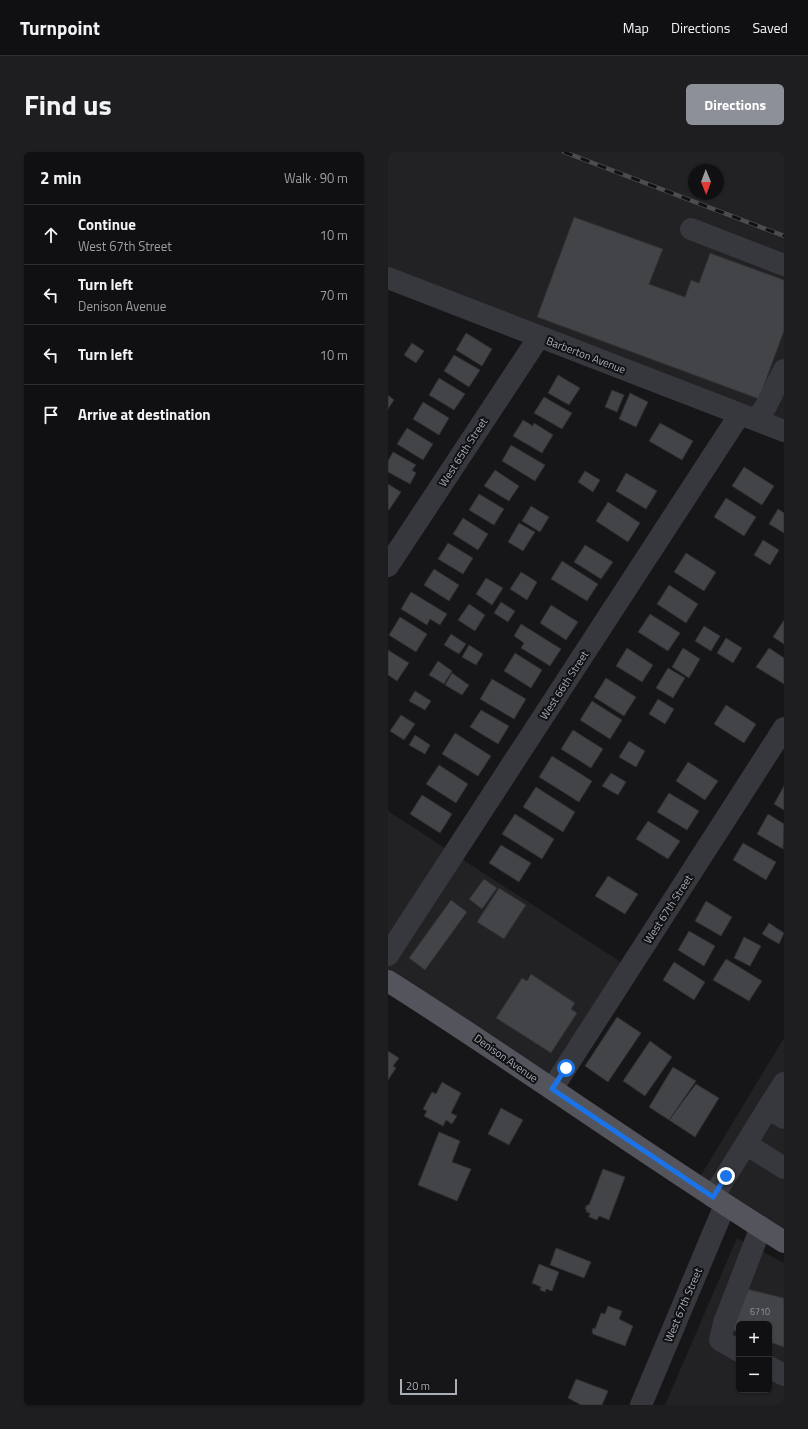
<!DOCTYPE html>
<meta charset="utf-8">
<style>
body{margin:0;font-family:"Titillium Web",sans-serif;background:#1e1e20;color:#f1f3f6}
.controls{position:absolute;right:12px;bottom:12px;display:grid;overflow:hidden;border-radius:6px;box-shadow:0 1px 3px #0004}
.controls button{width:36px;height:36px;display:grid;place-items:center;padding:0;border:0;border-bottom:1px solid #303032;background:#101012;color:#f1f3f6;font:20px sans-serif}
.compass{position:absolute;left:300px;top:12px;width:36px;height:36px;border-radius:50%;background:#101012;box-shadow:0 1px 3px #0004;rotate:179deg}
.scale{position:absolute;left:12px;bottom:10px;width:57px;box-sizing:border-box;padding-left:4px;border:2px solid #a9aeb7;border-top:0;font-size:11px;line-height:14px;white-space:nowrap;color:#a9aeb7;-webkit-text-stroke:3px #111113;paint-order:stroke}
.stop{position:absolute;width:12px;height:12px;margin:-9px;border:3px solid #1a73e8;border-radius:50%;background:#fff}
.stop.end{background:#1a73e8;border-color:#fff;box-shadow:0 1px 4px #0008}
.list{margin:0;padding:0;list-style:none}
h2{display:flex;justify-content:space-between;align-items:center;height:52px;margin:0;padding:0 16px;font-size:17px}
h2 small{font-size:13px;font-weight:400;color:#9c9d9f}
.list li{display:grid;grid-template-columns:26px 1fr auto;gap:12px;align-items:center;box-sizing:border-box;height:60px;padding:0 16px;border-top:1px solid #303032}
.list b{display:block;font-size:15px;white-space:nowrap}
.list p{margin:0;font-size:13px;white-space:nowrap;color:#9c9d9f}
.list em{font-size:13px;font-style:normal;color:#9c9d9f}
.icon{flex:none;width:22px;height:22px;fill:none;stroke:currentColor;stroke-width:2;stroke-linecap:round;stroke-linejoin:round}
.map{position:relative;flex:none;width:396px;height:1253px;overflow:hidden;border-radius:6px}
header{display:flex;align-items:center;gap:24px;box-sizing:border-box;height:56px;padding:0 20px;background:#101012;border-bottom:1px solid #303032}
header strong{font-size:19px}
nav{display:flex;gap:22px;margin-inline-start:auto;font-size:14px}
.intro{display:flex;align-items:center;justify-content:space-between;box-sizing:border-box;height:96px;padding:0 24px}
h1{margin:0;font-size:28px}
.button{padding:10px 18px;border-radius:6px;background:#8c9099;color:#fff;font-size:14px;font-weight:700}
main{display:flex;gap:24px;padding:0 24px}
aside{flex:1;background:#101012;border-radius:6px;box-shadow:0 1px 3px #0004}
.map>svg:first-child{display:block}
.built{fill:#222225;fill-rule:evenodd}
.building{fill:#434448;stroke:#303034}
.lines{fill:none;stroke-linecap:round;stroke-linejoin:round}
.minor{stroke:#37383d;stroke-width:22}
.major{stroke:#54555c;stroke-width:22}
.rail-casing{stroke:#4b4c52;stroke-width:4.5}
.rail{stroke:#111113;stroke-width:3;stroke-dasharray:9;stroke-linecap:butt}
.route{stroke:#1a73e8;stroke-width:5}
.labels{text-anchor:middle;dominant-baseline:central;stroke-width:4;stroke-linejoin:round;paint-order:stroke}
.number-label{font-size:9px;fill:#90949b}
.street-label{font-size:11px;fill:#a9aeb7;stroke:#111113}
</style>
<header>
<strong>Turnpoint</strong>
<nav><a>Map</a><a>Directions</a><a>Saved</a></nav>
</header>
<div class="intro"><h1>Find us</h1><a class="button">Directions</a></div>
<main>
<aside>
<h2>2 min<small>Walk · 90 m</small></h2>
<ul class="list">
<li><svg class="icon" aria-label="ahead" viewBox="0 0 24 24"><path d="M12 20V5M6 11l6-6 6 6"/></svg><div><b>Continue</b><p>West 67th Street</p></div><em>10 m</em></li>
<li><svg class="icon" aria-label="left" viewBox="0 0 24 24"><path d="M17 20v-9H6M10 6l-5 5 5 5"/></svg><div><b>Turn left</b><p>Denison Avenue</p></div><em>70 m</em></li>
<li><svg class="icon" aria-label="left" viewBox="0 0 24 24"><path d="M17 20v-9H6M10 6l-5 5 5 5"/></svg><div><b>Turn left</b></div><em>10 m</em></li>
<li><svg class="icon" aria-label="arrive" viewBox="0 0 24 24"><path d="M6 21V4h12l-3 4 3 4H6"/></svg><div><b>Arrive at destination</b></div></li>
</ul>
</aside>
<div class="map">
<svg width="396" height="1253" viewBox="0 0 396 1253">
<rect width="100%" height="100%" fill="#161618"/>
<path class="built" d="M0,0H396V279L0,126ZM306,18H330V42H306Z
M0,659L242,816L164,937L0,829Z
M396,886V1090L307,1033Z
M349,1086L396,1111V1253H277ZM351,1172H381V1238H351Z"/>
<path class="building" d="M186,65L275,97L261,132L297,145L303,128L311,131L322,101L396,128V179L371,247L149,165Z
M78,181L104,197L94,214L68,198Z
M24,191L36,199L28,211L16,203Z
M66,203L92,218L81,235L56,219Z
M170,223L192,236L181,253L160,241Z
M51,226L77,242L66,258L41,243Z
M224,238L236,243L229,260L217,255Z
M242,241L260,250L248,275L231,267Z
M0,243L6,248L0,257Z
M156,245L184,261L174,277L146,261Z
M35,250L61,266L51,283L25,267Z
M135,268L145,274L146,271L165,283L154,301L125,284Z
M272,271L305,289L294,308L261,289Z
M19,276L45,292L35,308L9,292Z
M123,293L157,313L147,329L114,309Z
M5,300L28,313L24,318L28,321L22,332L0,320V309Z
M356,315L386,334L374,353L344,334Z
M107,318L131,334L121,349L96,334Z
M197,319L212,328L205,340L190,330Z
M238,321L269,339L258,357L228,339Z
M0,332L13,340L1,358L0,357Z
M91,342L116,357L106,373L81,358Z
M338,346L368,365L356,384L326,365Z
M220,350L252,371L240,390L208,369Z
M143,354L161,365L152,380L134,369Z
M390,357L396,361V381L381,372Z
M75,366L100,382L90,398L65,382Z
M131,371L147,380L135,399L120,390Z
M375,388L391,398L382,413L366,403Z
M60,391L85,406L75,422L50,407Z
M197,393L225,410L213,427L186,410Z
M298,401L328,420L316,439L286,420Z
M174,409L210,432L199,449L163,427Z
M46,417L71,433L61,449L36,433Z
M133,420L149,430L139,448L122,437Z
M98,426L115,436L104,453L88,442Z
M281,433L310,452L298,471L269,452Z
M23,440L59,462L52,473L42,467L39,473L13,457Z
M113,450L127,459L120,470L106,461Z
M81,452L97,463L87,479L70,468Z
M163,453L190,470L178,488L152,471Z
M262,462L292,481L280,499L250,480Z
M12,465L39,482L28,500L1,483Z
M396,468V492L385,485Z
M133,472L173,497L162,514L133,496L136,491L126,484Z
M316,474L332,484L323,499L307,489Z
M63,482L78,492L71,502L56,493Z
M338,486L354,496L345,511L329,501Z
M81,493L95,502L88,513L74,505Z
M239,496L265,513L254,530L228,514Z
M295,496L312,507L301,526L284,515Z
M381,496L396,506V532L368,515Z
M0,498L21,511L9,529L0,523Z
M127,501L154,518L143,536L116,519Z
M50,509L64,519L56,532L41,523Z
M280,516L297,526L285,546L268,536Z
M64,521L81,533L74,543L57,533Z
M218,526L248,545L236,564L206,545Z
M104,527L138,547L126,567L92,547Z
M27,539L43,549L37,558L21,549Z
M270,547L286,557L277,572L261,562Z
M204,549L234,568L222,587L192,568Z
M338,553L368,572L356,591L326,572Z
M93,558L121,574L110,592L82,575Z
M13,563L27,572L16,588L2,579Z
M185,578L215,597L203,616L173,597Z
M67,581L103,604L90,624L54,602Z
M27,583L42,593L37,602L21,593Z
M241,589L257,599L248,615L231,605Z
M164,604L204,629L191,650L151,625Z
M300,610L330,629L317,648L288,629Z
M51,613L80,632L68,651L38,632Z
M223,621L238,630L230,643L214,634Z
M396,634V658L386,652Z
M148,635L187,660L175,680L135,655Z
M281,641L311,659L299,678L269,660Z
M34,643L64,662L52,681L22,662Z
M127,662L166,687L154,707L114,682Z
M380,662L396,672L395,697L369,682Z
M260,669L292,689L280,707L248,687Z
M355,691L388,710L378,728L345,708Z
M113,693L143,711L131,730L101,711Z
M220,724L250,742L237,762L207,744Z
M96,727L109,736L94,757L81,747Z
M111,736L138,753L116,787L89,770Z
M63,748L79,760L37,818L21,806Z
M318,749L344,765L333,784L307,769Z
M381,771L396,781L391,792L374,782Z
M301,779L327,794L316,814L290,798Z
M356,785L373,794L362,814L346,806Z
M338,807L374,829L361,849L325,828Z
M286,810L317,830L306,848L275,828Z
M143,822L187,851L183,857L189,861L163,901L108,866L134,826L139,829Z
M229,865L253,881L220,930L197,914Z
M262,889L284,905L257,944L235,929Z
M0,899L11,906L5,914L8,916L0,928Z
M285,915L308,929L281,968L261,955Z
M54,930L73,941L63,961L69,964L64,972L58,968L55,974L36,964L39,959L35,957L44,940L48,942Z
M308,932L331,946L307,985L281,968Z
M113,956L135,968L121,993L100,982Z
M51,980L72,989L64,1010L83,1017L69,1049L30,1033Z
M215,1017L237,1025L221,1068L211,1064L209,1068L201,1065L202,1061L198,1060L199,1058L197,1057L199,1053H201Z
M168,1096L203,1110L196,1126L162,1113Z
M151,1112L171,1120L164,1139L158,1137L157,1140L152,1138L153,1135L144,1131Z
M355,1136L396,1146V1195L381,1190V1172H351V1180L341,1177Z
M220,1154L234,1159L231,1167L245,1174L237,1194L205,1182L204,1180L205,1176L207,1177L213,1161L217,1162Z
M188,1227L220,1239L214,1253H193L180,1246Z"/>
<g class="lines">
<path class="minor" d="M303,77L396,113
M0,126L396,279
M368,268L378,254L396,218
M0,414L151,185
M0,803L352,262
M164,937L396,576
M380,956L396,931
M358,992L396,1016
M325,1045L380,956L396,966
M351,1199L332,1188L336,1171L373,1075
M381,1215L396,1223
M253,1253L337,1053"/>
<path class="major" d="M0,829C133,913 262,1006 396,1090"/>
<defs>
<path id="rail" d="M176,0L396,84"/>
</defs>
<use href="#rail" class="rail-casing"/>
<use href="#rail" class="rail"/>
</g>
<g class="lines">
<path class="route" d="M178,916L164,937L325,1045L338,1024"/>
</g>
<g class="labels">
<g class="number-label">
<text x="372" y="1159">6710</text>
</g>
<g class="street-label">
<text transform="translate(198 203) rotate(21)">Barberton Avenue</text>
<text transform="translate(75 300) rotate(-57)">West 65th Street</text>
<text transform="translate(176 533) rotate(-57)">West 66th Street</text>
<text transform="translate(280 757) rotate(-57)">West 67th Street</text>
<text transform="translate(118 906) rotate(35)">Denison Avenue</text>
<text transform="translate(295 1153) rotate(-67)">West 67th Street</text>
</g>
</g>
</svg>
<div class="controls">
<button>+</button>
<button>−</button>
</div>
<svg class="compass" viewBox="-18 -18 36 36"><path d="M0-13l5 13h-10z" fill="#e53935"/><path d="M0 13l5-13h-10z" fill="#9c9d9f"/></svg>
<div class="scale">20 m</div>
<div class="stop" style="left:178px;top:916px"></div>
<div class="stop end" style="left:338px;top:1024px"></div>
</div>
</main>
